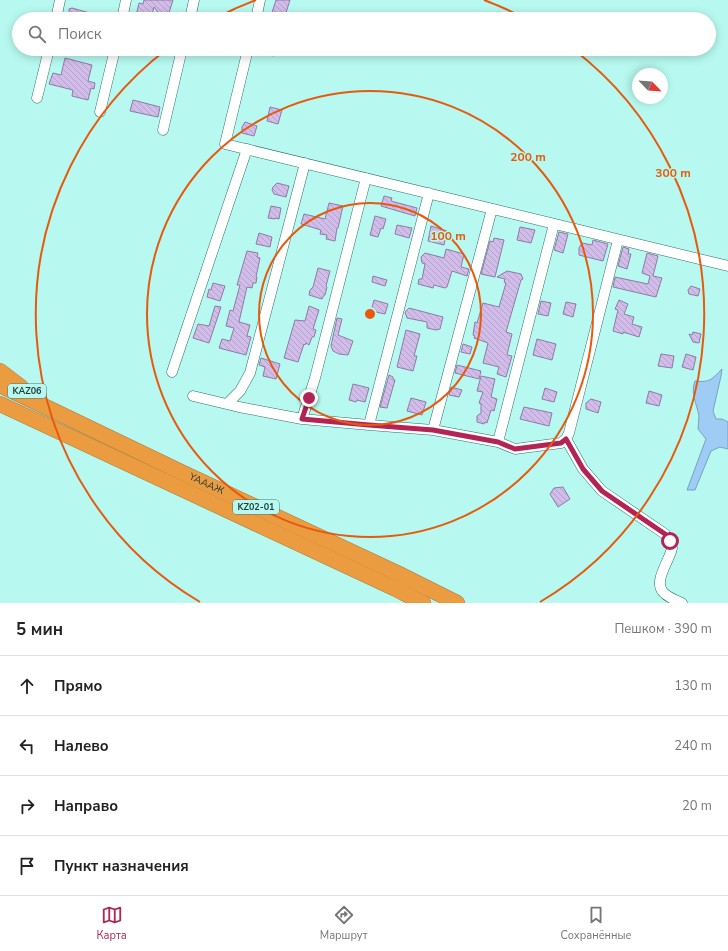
<!DOCTYPE html>
<html lang="ru">
<meta charset="utf-8">
<style>
body{margin:0;font-family:"Nunito Sans",sans-serif;background:#f2f2f2;color:#222}
.compass{position:absolute;left:632px;top:68px;width:36px;height:36px;border-radius:50%;background:#fff;box-shadow:0 2px 10px #0003;rotate:115deg}
.stop{position:absolute;width:12px;height:12px;margin:-9px;border:3px solid #b32456;border-radius:50%;background:#fff}
.stop.end{background:#b32456;border-color:#fff;box-shadow:0 1px 4px #0008}
.list{margin:0;padding:0;list-style:none}
h2{display:flex;justify-content:space-between;align-items:center;height:52px;margin:0;padding:0 16px;font-size:17px}
h2 small{font-size:13px;font-weight:400;color:#767676}
.list li{display:grid;grid-template-columns:26px 1fr auto;gap:12px;align-items:center;box-sizing:border-box;height:60px;padding:0 16px;border-top:1px solid #e0e0e0}
.list b{display:block;font-size:15px;white-space:nowrap}
.list em{font-size:13px;font-style:normal;color:#767676}
.icon{flex:none;width:22px;height:22px;fill:none;stroke:currentColor;stroke-width:2;stroke-linecap:round;stroke-linejoin:round}
.map{position:relative;flex:none;width:728px;height:603px;overflow:hidden}
.search{position:absolute;background:#fff;box-shadow:0 2px 10px #0003;left:12px;right:12px;top:12px;height:44px;display:flex;align-items:center;gap:10px;box-sizing:border-box;padding:0 14px;border-radius:22px;color:#767676;font-size:15px}
.sheet{height:292px;background:#fff}
nav{display:flex;justify-content:space-around;align-items:center;box-sizing:border-box;height:56px;border-top:1px solid #e0e0e0;background:#fff;font-size:11px;color:#767676}
nav a{display:grid;justify-items:center;gap:2px}
nav .on{color:#b32456}
.map>svg:first-child{display:block}
.water{fill:#9eccf5;stroke:#79a1bd}
.building{fill:url(#building-back-hatch);stroke:#8e7aa4}
.lines{fill:none;stroke-linecap:round;stroke-linejoin:round}
.minor-casing{stroke:#2f7069;stroke-width:11}
.highway-casing{stroke:#a57b3f;stroke-width:16}
.minor{stroke:#fff;stroke-width:10}
.highway{stroke:#eb9c41;stroke-width:15}
.route{stroke:#b32456;stroke-width:5}
.ring{fill:none;stroke:#e8590c;stroke-width:2}
.labels{text-anchor:middle;dominant-baseline:central;stroke-width:3;stroke-linejoin:round;paint-order:stroke}
.shield{fill:#b7f9f0;stroke:#4f7571;stroke-width:1}
.shield-label{font-size:9px;font-weight:bold;fill:#223d3a}
.street-label{font-size:10px;fill:#223d3a;stroke:#b7f9f0}
.centre{fill:#e8590c;stroke:#b7f9f0;stroke-width:2}
.ring-label{font-size:12px;text-anchor:middle;font-weight:bold;fill:#e8590c;stroke:#b7f9f0;stroke-width:3;stroke-linejoin:round;paint-order:stroke}
</style>
<div class="map">
<svg width="728" height="603" viewBox="0 0 728 603">
<defs>
<pattern id="building-back-hatch" width="6" height="6" patternUnits="userSpaceOnUse"><rect width="6" height="6" fill="#d2bdea"/><path d="M-1 5l2 2M0 0l6 6M5-1l2 2" fill="none" stroke="#b4a3c9"/></pattern>
</defs>
<rect width="100%" height="100%" fill="#b7f9f0"/>
<path class="water" d="M722,369L721,376L713,411L716,419H722L728,422V449L720,447L711,451L695,490H687L706,439L698,429C698,425 699,420 699,416C697,404 690,393 695,381C710,383 712,379 722,369Z"/>
<path class="building" d="M144,0H173L167,19H163L154,7L151,19L136,16L139,3L143,4Z
M276,0H290L284,19H270Z
M72,8L104,17V19H69V9Z
M255,49H275L274,56L255,51Z
M65,58L92,65L88,81L95,83L94,89L91,88L88,100L72,96L73,90L49,84L53,73L61,75Z
M133,100L160,107L158,117L130,111Z
M270,107L282,110L278,124L267,121Z
M245,122L257,126L254,136L242,133V127Z
M277,183L289,186L286,197L274,194L272,190L273,187Z
M384,196L392,198L391,201L417,208L415,216L381,206Z
M329,203L343,206L338,228H337L335,241L326,239L327,235L320,234L321,230L301,224L304,214L325,219Z
M271,206L281,208L279,219L275,218V219L268,218Z
M375,216L386,219L383,229L381,228L378,237L370,235Z
M397,225L412,228L409,238L395,234Z
M431,226L447,231L444,245L428,241Z
M520,227L535,230L531,243L517,240Z
M559,232L568,234L563,253L554,250Z
M259,233L272,237L270,247L256,244Z
M494,238L504,240L495,277L481,274L490,241L493,242Z
M593,240L608,244L603,261L579,255V248L582,243L592,245Z
M623,247L629,249L628,254H631L627,269L618,266Z
M446,249L464,254L461,267L469,269L467,276L452,271L447,287L445,288L434,285L433,288L418,284L419,279H422L425,264L422,263L421,257L425,253L444,258Z
M247,251L258,253L257,257L260,258L256,277H257L256,283H253L252,288L247,287L239,322L250,325L247,336L251,337L246,355L219,348L222,339L230,341L234,328L226,326L230,310L233,311L240,285H237Z
M647,253L658,256L653,276L662,278L656,297L613,287L615,277L648,284L650,276L642,273Z
M318,268L330,271L326,286L327,287L325,295H324L322,299L309,295L310,290L313,287Z
M507,271L521,274L523,279L521,280L506,332L512,334L507,355L512,356L506,377L497,374L499,367L483,363L488,343L474,338L475,336L473,335L475,322L477,323L483,303L499,307L506,283L504,282L505,279L497,277Z
M373,276L387,280L385,286L372,282Z
M213,283L225,286L220,301L207,297L209,289L211,290Z
M691,286L700,289L698,296L689,294L688,290Z
M374,300L388,304L385,314L371,311Z
M619,300L628,304L624,314L634,317L632,324L642,327L639,337L623,332V334L613,331L618,310L615,309Z
M541,301L551,303L548,316L538,314Z
M566,302L576,304L573,317L563,314Z
M215,306L221,307L209,343L193,338L198,324L209,326Z
M309,306L319,310L313,329L316,330L314,337H312L309,345L306,343L305,345L304,344L298,362L284,358L295,320L305,321Z
M409,308L443,317L440,329L436,330L427,328V322L407,318L405,312Z
M337,318L342,319L338,335L353,341L348,355L339,354L333,351L331,346Z
M406,330L420,334L414,356H417L413,371L397,367Z
M693,332L701,334L699,343L693,342L689,334L692,335Z
M537,339L556,344L552,360L533,355Z
M463,344L472,347L470,354L461,352Z
M661,354L674,356L672,368L658,366Z
M686,354L696,357L693,370L682,367Z
M261,358L280,364L276,379L263,376L265,367L259,365Z
M457,365L481,371L479,379L455,373Z
M389,375L393,377V379L395,380L387,408L380,407Z
M481,376L495,379L491,397L497,399L494,411L491,410L487,423L485,422L484,424L477,422V416L481,413V404L479,403L483,392L477,391Z
M353,384L369,388L365,402L357,400L356,402L349,400Z
M451,387L462,390L459,397L449,395Z
M545,388L557,392L554,402L542,399Z
M649,391L662,395L659,406L646,403Z
M411,398L426,402L422,415L407,411Z
M591,399L601,402L598,413L586,409V403Z
M524,407L552,413L549,426L520,419Z
M563,487L570,499L558,507L550,494L554,488Z"/>
<g class="lines">
<defs>
<path id="minor" d="M56,19L60,0
M122,19L126,0
M190,19L194,0
M256,19L260,0
M248,49L225,144L728,266
M37,98L49,49
M100,112L115,49
M163,130L182,49
M172,372L247,149
M193,396L239,407L302,419L369,425L433,430L498,442L515,449L561,443L566,439L569,433L618,240
M227,404L240,391L250,373L305,163
M302,419L315,378L366,178
M369,425L429,193
M433,430L492,209
M566,439L583,469L602,491L665,534C668,538 672,542 672,548C670,560 653,581 663,592C667,597 675,600 682,603
M498,442L554,224"/>
<g id="highway">
<path d="M0,371L21,387"/>
<path id="s1" d="M0,385L181,472L397,573L457,603"/>
<path d="M0,404L396,589L423,603"/>
</g>
</defs>
<use href="#minor" class="minor-casing"/>
<use href="#highway" class="highway-casing"/>
<use href="#minor" class="minor"/>
<use href="#highway" class="highway"/>
</g>
<g class="lines">
<path class="route" d="M309,398L302,419L369,425L433,430L498,442L515,449L561,443L566,439L583,469L602,491L665,534L670,541"/>
</g>
<g class="ring">
<circle cx="370" cy="314" r="111"/>
<circle cx="370" cy="314" r="223"/>
<path d="M200 602A334 334 0 0 1 167 49M216 18A334 334 0 0 1 256 0M484 0A334 334 0 0 1 524 18M573 49A334 334 0 0 1 540 602"/>
</g>
<g class="labels">
<g class="shield">
<rect x="8" y="384" width="38" height="14" rx="3"/>
<rect x="233" y="500" width="46" height="14" rx="3"/>
</g>
<g class="shield-label">
<text x="27" y="391">KАZ06</text>
<text x="256" y="507">KZ02-01</text>
</g>
<g class="street-label">
<text stroke="none"><textPath href="#s1" startOffset="229">ҮАААЖ</textPath></text>
</g>
</g>
<circle cx="370" cy="314" r="6" class="centre"/>
<g class="ring-label">
<text x="528" y="161">200 m</text>
<text x="673" y="177">300 m</text>
<text x="448" y="240">100 m</text>
</g>
</svg>
<svg class="compass" viewBox="-18 -18 36 36"><path d="M0-13l5 13h-10z" fill="#e53935"/><path d="M0 13l5-13h-10z" fill="#767676"/></svg>
<div class="stop" style="left:670px;top:541px"></div>
<div class="stop end" style="left:309px;top:398px"></div>
<div class="search"><svg class="icon" aria-label="search" viewBox="0 0 24 24"><circle cx="10" cy="10" r="6"/><path d="M15 15l6 6"/></svg>Поиск</div>
</div>
<section class="sheet">
<h2>5 мин<small>Пешком · 390 m</small></h2>
<ul class="list">
<li><svg class="icon" aria-label="ahead" viewBox="0 0 24 24"><path d="M12 20V5M6 11l6-6 6 6"/></svg><div><b>Прямо</b></div><em>130 m</em></li>
<li><svg class="icon" aria-label="left" viewBox="0 0 24 24"><path d="M17 20v-9H6M10 6l-5 5 5 5"/></svg><div><b>Налево</b></div><em>240 m</em></li>
<li><svg class="icon" aria-label="right" viewBox="0 0 24 24"><path d="M7 20v-9h11M14 6l5 5-5 5"/></svg><div><b>Направо</b></div><em>20 m</em></li>
<li><svg class="icon" aria-label="arrive" viewBox="0 0 24 24"><path d="M6 21V4h12l-3 4 3 4H6"/></svg><div><b>Пункт назначения</b></div></li>
</ul>
</section>
<nav>
<a class="on"><svg class="icon" aria-label="map" viewBox="0 0 24 24"><path d="M3 6l6-2 6 2 6-2v14l-6 2-6-2-6 2zM9 4v14M15 6v14"/></svg>Карта</a>
<a><svg class="icon" aria-label="directions" viewBox="0 0 24 24"><path d="M12 3l9 9-9 9-9-9zM9 14v-3h6M13 9l2 2-2 2"/></svg>Маршрут</a>
<a><svg class="icon" aria-label="saved" viewBox="0 0 24 24"><path d="M7 4h10v16l-5-4-5 4z"/></svg>Сохранённые</a>
</nav>
